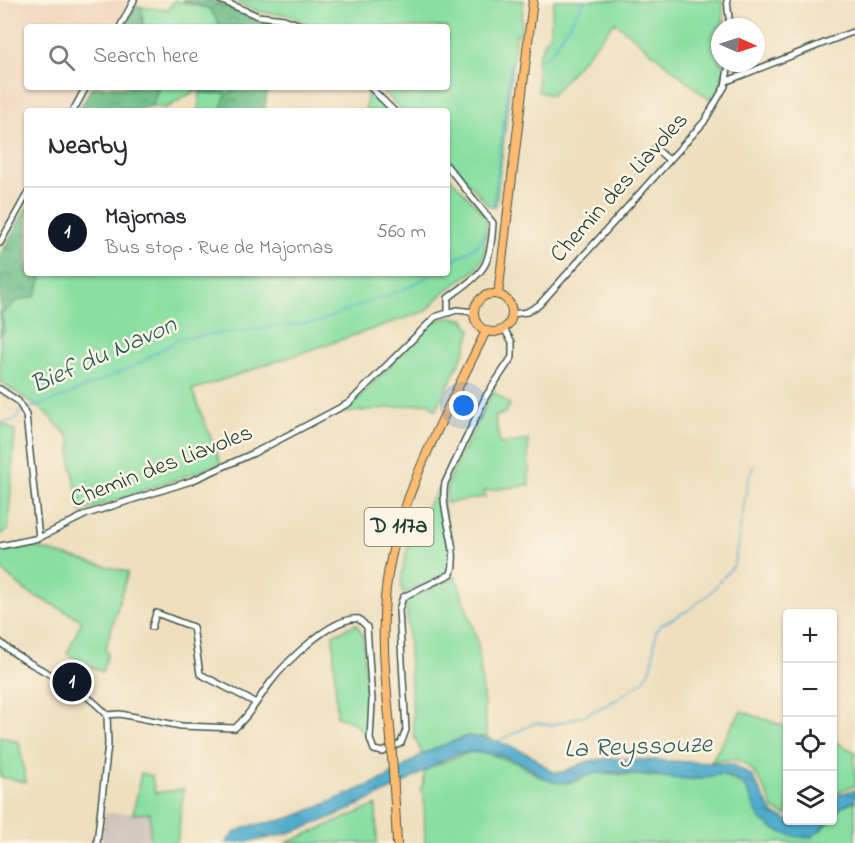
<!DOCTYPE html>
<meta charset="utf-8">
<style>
body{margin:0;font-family:"Indie Flower",sans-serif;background:#f2f2f3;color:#2b2b33}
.controls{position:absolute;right:18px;bottom:18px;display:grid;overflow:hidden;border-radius:6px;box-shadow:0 2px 4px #0004}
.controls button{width:54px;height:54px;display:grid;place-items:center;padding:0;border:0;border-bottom:2px solid #e1e1e2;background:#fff;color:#2b2b33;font:30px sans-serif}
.compass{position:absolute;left:711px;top:18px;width:54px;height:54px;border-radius:50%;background:#fff;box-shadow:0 2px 4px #0004;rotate:93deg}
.you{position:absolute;left:464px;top:406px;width:21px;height:21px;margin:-15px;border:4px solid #fff;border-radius:50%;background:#1a73e8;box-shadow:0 0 0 9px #1a73e833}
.badge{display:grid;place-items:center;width:39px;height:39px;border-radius:50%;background:#111827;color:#fff;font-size:20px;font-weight:700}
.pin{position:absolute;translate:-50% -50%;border:3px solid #fff;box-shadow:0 2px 6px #0006}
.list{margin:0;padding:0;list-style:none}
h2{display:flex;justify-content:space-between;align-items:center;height:78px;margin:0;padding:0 24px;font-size:26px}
h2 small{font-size:20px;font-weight:400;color:#7c7c81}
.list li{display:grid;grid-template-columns:39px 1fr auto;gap:18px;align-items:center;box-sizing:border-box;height:90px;padding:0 24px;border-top:2px solid #e1e1e2}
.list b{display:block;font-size:22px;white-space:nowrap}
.list p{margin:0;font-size:20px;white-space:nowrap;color:#7c7c81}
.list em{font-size:20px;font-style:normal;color:#7c7c81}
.icon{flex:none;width:33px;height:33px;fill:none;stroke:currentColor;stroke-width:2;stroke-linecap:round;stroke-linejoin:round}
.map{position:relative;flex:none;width:855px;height:843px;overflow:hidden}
.search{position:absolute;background:#fff;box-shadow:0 2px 4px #0004;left:24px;top:24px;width:426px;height:66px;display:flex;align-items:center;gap:15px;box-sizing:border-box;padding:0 21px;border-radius:6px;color:#7c7c81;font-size:22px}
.panel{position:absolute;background:#fff;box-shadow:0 2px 4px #0004;left:24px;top:108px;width:426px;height:168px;border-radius:6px}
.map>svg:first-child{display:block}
.built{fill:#f0d6bc}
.industrial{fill:#cec2b9}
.green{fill:#89dfa2;stroke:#548e6b;stroke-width:1.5}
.forest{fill:url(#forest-crowns);stroke:#467e5e;stroke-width:1.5}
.water{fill:url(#water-ripples);stroke:#377480;stroke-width:1.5}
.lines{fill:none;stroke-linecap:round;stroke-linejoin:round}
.stream{stroke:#4faccd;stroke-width:1.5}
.minor-casing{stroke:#3e5549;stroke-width:8}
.primary-casing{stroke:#3e5549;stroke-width:10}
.minor{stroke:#fff;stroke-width:5}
.primary{stroke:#febb71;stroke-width:8}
.primary-bridge-casing{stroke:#3e5549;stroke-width:10;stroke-linecap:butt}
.primary-bridge{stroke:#febb71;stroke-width:8}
.labels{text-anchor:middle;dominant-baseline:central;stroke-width:5;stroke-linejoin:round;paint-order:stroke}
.shield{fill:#fcf5e5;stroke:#617469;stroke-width:1.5}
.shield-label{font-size:22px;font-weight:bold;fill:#1f3d34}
.street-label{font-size:24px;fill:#1f3d34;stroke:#fcf5e5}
.water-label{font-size:26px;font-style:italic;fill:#2d5e62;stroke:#fcf5e5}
</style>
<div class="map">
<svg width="855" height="843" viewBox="0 0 855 843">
<defs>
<pattern id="forest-crowns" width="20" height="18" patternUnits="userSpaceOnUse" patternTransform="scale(1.5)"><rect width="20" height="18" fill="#6ebe88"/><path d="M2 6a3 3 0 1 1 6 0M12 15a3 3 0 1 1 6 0" fill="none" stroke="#5a9c70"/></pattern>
<pattern id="water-ripples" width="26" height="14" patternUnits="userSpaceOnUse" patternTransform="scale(1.5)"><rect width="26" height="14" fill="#4faccd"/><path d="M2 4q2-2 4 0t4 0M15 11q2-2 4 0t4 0" fill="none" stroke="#418da7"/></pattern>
</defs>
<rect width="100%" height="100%" fill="#fcf5e5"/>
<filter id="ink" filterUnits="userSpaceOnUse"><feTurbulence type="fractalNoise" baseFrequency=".0167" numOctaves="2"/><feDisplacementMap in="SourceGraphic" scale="12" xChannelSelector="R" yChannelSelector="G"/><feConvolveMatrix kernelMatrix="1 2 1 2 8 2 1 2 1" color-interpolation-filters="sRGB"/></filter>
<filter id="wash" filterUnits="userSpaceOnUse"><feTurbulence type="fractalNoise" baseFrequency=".008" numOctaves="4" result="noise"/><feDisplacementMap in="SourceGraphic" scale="24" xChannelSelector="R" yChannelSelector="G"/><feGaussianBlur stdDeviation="1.35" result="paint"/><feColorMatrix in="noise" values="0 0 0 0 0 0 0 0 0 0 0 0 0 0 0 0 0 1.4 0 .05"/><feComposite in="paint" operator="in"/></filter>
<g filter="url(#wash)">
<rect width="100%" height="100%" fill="#efdfbf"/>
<path class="built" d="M0,0H128L114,27H27V87H81L68,111H27V184L0,231Z"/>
<path class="industrial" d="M104,813H150V843H102Z"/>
<path class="green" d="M174,0L210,9L221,27H143L142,7L168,10Z
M239,0H524L520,36L516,33L496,206H489L447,158V111H403L378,87H447V27H314L289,15L261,12L237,4Z
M554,0H722L724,27H720V63H726L720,89L709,99L615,22L552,95L538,92L537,59L550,32Z
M159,87H192L193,92L166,108L152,106Z
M228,87H238L225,97L220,111H198L200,93H225Z
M368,91L390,111H365Z
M447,174L487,217L484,256L475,270L443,293L426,311L192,390L221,464L81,512L71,463V439L45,412L0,381V335L3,331L1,315L16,301L35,296L42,278L39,273H447Z
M452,317L465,320L471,330L465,351L436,410L428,403L344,413L423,331L435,321Z
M493,391L510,405L505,413L495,417L500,444L528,440L529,485L484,491L485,497L447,503L446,493L449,479Z
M0,425H5L15,431L8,530L0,535Z
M438,488H441L451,559L447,575L403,594C397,583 410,534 417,521C424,510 433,500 438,488Z
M29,546L128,572L105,650L108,654L102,672L67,654L82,620L26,591L0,569V552Z
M456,577L478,643L487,738L468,736L422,754L414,735L406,599Z
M356,624L363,635L368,722L364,733L353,722L337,717L333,635Z
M741,711L787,727V816L774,810C767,794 756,765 736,760C729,758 718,761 711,762Z
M0,736L19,742L26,782L0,777Z
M833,741L855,752V786L843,789L833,798Z
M470,752L489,754L517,763L542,778L568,783L595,773L695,779L720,774L744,785L761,818L822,830L841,807L855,801V843H425L424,795L420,790L424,783V770Z
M141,773L152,776L155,793L184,789L177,843H150V813L133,814Z
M376,805L377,843H286Z"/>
<path class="forest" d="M182,0H212L253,19L278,22L277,27H221L210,9Z
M135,6L142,7L143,27H125Z
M92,87H159L152,106L134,111H79Z
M192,87H228L225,93L193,92Z
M238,87H268L264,111H220L225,97Z
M27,207V273H39L42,277L35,296L16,301L1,314L4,331L0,335V257Z"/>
<path class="water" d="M468,736L487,738L510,746L530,755L553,772H562L589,761L608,758L732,764L752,776L773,814L795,823L830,821L811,838C795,838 773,832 761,819C748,804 755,787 730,777C717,771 707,779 694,779C663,779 631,770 599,773C585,774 573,784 560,783C546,783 539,774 528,767C514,758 488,751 471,752C449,753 428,770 409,780C356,808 285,843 226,843C239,820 269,826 292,817C322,806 352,792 381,780C396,773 407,764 421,755C435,747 453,742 468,736Z
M855,790V801L841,807L833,818V802L842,793Z"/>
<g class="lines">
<path class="stream" d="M539,61L551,53L585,0
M493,208L511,62L514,60
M447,265L478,245L485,231
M25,410L58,399L134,366L181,338L318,322C356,304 398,296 434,273
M0,423L16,420L20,411
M498,741L535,723L552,725L586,715L616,700L644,680L652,666L656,631L661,625L687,611L708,595L734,565L748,480L754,465"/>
</g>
</g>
<g filter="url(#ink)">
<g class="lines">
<defs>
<path id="minor" d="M220,0L258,16L284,19L306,27
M727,0L730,27
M120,27L134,0
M727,81L855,31
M370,87L394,111
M73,111L86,87
M655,148L669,160
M447,166L493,223C490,270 484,271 448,298V313
M0,243L27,194
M512,314L527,312L539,305L704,122L725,86L729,63
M0,389L18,401L26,415L39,538
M0,546L39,538L87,514L191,481L254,453L349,403L435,317L457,310L474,312
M152,627L156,613L193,627L200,674L256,703
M0,642C32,671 79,682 107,715L108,744L97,843
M107,715L120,714L181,726L235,728C250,715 258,699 270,683C286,662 332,616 359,619L367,627L372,701L370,739L374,750L383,752L401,743L406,730L399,610L403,597L451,574C460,545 439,513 445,483L486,396L512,357V342L504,329"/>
<path id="primary" d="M474 313a19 19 0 1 1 38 0a19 19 0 1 1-38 0Z
M498,295L533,0
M391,739C387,690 380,639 386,589C396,500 447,411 486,331
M395,805L397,843"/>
</defs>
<use href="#minor" class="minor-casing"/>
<use href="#primary" class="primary-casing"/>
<use href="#minor" class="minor"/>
<use href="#primary" class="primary"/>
<defs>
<path id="primary-bridge" d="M391,739L395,805"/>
</defs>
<use href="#primary-bridge" class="primary-bridge-casing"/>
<use href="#primary-bridge" class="primary-bridge"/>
</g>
</g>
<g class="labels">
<rect class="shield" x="364.5" y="508" width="69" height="38" rx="4.5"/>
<g class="shield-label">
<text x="399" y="527">D 117a</text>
</g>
<g class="street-label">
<text transform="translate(620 188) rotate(-48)">Chemin des Liavoles</text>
<text transform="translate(162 467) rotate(-21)">Chemin des Liavoles</text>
</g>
<g class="water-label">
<text transform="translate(104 356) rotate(-24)">Bief du Navon</text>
<text transform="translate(638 748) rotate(-2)">La Reyssouze</text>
</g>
</g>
</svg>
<div class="controls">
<button>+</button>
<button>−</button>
<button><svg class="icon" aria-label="locate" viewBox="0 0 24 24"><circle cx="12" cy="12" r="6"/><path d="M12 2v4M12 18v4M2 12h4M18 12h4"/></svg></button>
<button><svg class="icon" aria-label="layers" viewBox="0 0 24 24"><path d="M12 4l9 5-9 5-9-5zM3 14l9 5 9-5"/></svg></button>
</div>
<svg class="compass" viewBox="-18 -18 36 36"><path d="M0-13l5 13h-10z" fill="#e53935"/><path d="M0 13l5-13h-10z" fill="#7c7c81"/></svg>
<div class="you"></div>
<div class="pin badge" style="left:72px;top:682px">1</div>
<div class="search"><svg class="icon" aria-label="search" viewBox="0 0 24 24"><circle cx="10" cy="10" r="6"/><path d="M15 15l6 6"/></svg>Search here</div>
<section class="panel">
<h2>Nearby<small></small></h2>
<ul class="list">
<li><span class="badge">1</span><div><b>Majornas</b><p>Bus stop · Rue de Majornas</p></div><em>560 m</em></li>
</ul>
</section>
</div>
